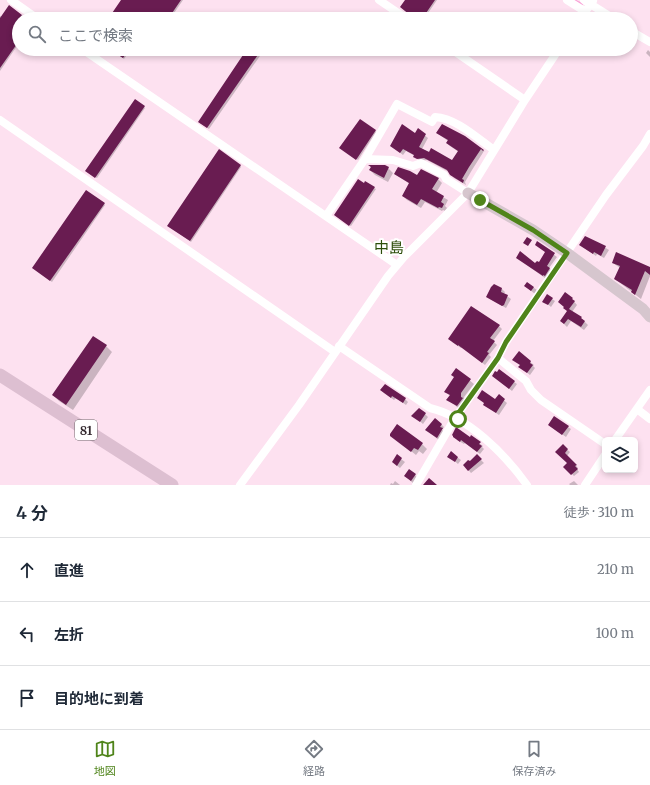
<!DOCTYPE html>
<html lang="ja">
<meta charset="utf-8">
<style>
body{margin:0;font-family:Merriweather,"Noto Sans JP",serif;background:#f6f6f7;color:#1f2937}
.controls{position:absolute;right:12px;bottom:12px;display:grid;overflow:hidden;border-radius:6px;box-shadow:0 2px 6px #0003}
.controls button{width:36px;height:36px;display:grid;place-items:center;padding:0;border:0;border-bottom:1px solid #e0e1e3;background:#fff;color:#1f2937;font:20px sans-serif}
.stop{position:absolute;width:12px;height:12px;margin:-9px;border:3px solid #4f841a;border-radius:50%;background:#fff}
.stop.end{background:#4f841a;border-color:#fff;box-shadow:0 1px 4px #0008}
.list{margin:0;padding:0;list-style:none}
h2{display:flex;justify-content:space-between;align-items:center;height:52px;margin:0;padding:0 16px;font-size:17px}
h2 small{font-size:13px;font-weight:400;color:#747a83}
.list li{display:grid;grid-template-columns:26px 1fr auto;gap:12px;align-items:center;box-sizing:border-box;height:64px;padding:0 16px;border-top:1px solid #e0e1e3}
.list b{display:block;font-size:15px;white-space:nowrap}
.list em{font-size:13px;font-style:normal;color:#747a83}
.icon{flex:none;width:22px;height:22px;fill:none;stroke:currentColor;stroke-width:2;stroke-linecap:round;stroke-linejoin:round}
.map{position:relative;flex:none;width:650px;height:485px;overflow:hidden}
.search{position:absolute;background:#fff;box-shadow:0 2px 6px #0003;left:12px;right:12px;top:12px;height:44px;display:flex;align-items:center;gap:10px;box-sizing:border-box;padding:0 14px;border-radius:22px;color:#747a83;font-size:15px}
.sheet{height:244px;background:#fff}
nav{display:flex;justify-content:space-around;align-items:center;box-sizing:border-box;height:56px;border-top:1px solid #e0e1e3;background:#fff;font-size:11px;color:#747a83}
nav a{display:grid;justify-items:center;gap:2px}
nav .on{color:#4f841a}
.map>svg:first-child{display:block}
.shadow{fill:#0003}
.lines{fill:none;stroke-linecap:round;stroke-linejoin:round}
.stream{stroke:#f9a0d6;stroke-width:2}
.building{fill:#691c51}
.street{stroke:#fff;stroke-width:8}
.secondary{stroke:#d6c6ce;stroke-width:11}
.primary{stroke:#ddbfd1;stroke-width:13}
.route{stroke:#4f841a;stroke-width:5}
.labels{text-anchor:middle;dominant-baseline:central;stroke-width:4;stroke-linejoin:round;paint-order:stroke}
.shield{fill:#fff;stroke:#70686d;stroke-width:1}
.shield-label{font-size:12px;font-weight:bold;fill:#33282e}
.quarter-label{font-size:15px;fill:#2c4d0a;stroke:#fff}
</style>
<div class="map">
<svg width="650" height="485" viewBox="0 0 650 485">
<rect width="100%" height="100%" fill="#fde1f0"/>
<path class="shadow" d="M123,0H183L170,19H109Z
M406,0H437L424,19H417Z
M22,15L23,16L21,19H19V43L0,71V16L2,17Z
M110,49H131L124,59Z
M135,49H150L145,56Z
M248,49H257L262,53L209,129L200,123Z
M648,50L650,52V57L646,53Z
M144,107L145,108L97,178L87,172Z
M442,125L483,150L486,152L484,151L472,170L465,182L466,185L454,178L449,172L427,160L420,161L415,156L406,151L403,155L394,148L415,134L418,130L428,138L422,149L453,161L459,152L450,146L447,143L448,141L437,133Z
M375,130L376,132L358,160L342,149Z
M240,165L241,167L191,242L170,227Z
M370,166L388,168L393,173L388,182L375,175L370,170L371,168Z
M421,170L438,179L442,183L436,193L448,200L445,206L447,208L445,211L443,210L442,211L425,202L421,208L407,200L403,196L410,184L395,174L417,176Z
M365,183L376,189L351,226L336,216Z
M104,204L105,205L52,282L33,268Z
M596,242L609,250L604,258L597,254L596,256L583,247Z
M538,243L557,257L549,268L552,271L545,278L517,258L536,264L539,263L546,252Z
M613,263L650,268V276L641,299L615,279L620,268Z
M527,283L537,290L535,294L525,286Z
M502,289L505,292L504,294L511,299L506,308L490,299Z
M552,299L555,301L551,307L544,301Z
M572,299L577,305L572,312L581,318L588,325L584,330L571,321L567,327L561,321L568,311Z
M499,326L502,329L493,341L497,345L489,355L491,357L485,365L462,347L461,348L452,342Z
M106,346L112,352L73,410L59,401L53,395Z
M519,353L534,365L533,366L535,368L530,375L522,369L521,365L517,362Z
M456,369L474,384L464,397L465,401L461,410L448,400L450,396L446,392L455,378Z
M499,371L517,384L512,391L496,378Z
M385,385L405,399L408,402L406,405L396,398L394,400L384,393L381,390Z
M499,396L507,403L499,415L484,405L495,401Z
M425,414L428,417L423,424L416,418Z
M441,424L444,427L442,430L445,432L440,441L430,433Z
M549,425L568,427L571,429L566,437Z
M471,437L483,446L482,447L484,449L480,454L465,443L464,444L457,440L470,439Z
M396,439L422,444L427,449L423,454L419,451L416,455Z
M563,446L570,452L567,456L578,468L577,469L579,472L574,476L565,467L569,463L557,452Z
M451,453L461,460L458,464L452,459Z
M397,456L405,462L400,468L396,465Z
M477,456L484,463L471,473L464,465Z
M415,475L418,478L414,484L405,476Z
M395,481L400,485H390L391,483L393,484Z
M574,481L578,485H570L569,484Z"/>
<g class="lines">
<path class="stream" d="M574,0L582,4"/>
</g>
<path class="building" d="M121,0H181L168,19H108Z
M405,0H435L422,19H415L400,7Z
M9,5L22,15L19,19V41L0,68V18Z
M109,49H129L123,58Z
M134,49H148L144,56Z
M247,49H262L207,128L198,122Z
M135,99L145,106L95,178L85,171Z
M360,119L376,130L356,160L339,148Z
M402,124L415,133L418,128L426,134L419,147L429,152L431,148L452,160L458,151L446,143L448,140L436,133L442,124L465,136L484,150L483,151L481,149L469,167L462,179L464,180L463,183L450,175L447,170L424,158L417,159L413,157L414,155L403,149L400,153L390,146Z
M219,149L241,165L190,241L167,226Z
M368,165H385L389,167L384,178L369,170L371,167Z
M398,167L410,171L417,175L421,169L439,178L432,189L444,196L441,202L444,204L442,208L439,207L438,208L421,199L417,205L402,196L409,183L394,174Z
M358,179L364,183L365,181L375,187L349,226L334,215Z
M86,190L105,203L50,281L32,268Z
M585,236L606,246L601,256L594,252L593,254L579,245Z
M527,237L532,240L528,246L523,243Z
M537,241L555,253L547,266L550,268L545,276L543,275V276L516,258L520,251L535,263L537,261L539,262L545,252L535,245Z
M616,252L650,267V275L645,271L635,295L631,292L632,290L614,279L620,266L612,263Z
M527,282L534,287L531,291L524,286Z
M494,284L502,288L501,292L508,295L504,305L502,306L486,297L491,287Z
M565,292L573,298L572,299L575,301L569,309L582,317L581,318L585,321L581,327L568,319L564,324L560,321L567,311L563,308L564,307L558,302Z
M547,294L553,298L548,305L542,302Z
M471,306L500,325L490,338L495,341L487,352L489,353L482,363L458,345V346L448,339Z
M93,336L107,345L66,405L52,395Z
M519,351L531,361L530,363L533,365L527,373L518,367L520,365L512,360Z
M456,368L471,379L461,393V397L463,398L457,406L446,400L450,395L444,392L454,377L451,375Z
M499,369L515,381L509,389L492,376L495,371L497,372Z
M385,384L406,398L403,403L392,396L391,398L380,390Z
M482,390L495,399L499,394L505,399L496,413L483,405L484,403L477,398Z
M419,408L426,413L420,422L411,416Z
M554,416L569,426L562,435L548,425Z
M435,418L442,424L440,427L443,428L437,438L425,430Z
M397,424L423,443L418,450L414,448L411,452L390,436V434Z
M456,427L470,437L471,435L481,442L479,444L482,446L477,452L461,440L460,442L453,437V436L452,435Z
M563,444L568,449L565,453L577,465L575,466L578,469L571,475L563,467L567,463L555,452Z
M451,451L458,457L455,462L447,457Z
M397,454L402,458L397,466L392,462Z
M477,454L482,459L468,471L463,465L468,460L470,461Z
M409,469L416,474L411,481L404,476Z
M429,478L437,485H423Z"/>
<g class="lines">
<path class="street" d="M11,0L38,19
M379,0L407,19
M567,0L586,12
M584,0L614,19
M580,19L593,1
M631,31L650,42
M82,49L397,265
M451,49L525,100
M0,120L335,352
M468,193L446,179L444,175L421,163L413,166L393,160L365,159L397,104L432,122L435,117C456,118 477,138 494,150
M326,216L365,159
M339,346L430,408C468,417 504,453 527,485
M498,358L526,381L531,390L541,400L605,444
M637,409L650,419
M615,440L650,390
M240,485L299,405L388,276L404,257L468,193L525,100L559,49
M416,485L455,418L498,358L506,342L606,195L643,146L650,134
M585,485L605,455"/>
<path class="secondary" d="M468,193L533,230L567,253L643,309L650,317"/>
<path class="primary" d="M0,375L172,485"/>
</g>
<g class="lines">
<path class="route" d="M458,419L455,418L498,358L506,342L567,253L533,230L480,200"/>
</g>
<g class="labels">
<rect class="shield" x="75" y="420" width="22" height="20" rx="3"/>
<g class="shield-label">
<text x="86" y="430">81</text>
</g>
<g class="quarter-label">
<text x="389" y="247">中島</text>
</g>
</g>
</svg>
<div class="controls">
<button><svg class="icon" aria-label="layers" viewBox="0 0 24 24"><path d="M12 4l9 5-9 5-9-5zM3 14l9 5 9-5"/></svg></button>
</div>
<div class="stop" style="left:458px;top:419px"></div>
<div class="stop end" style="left:480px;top:200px"></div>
<div class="search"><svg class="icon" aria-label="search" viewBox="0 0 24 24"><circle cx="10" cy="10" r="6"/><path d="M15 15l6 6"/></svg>ここで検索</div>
</div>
<section class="sheet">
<h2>4 分<small>徒歩 · 310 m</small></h2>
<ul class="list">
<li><svg class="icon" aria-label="ahead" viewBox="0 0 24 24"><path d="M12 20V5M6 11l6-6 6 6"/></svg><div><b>直進</b></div><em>210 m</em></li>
<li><svg class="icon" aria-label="left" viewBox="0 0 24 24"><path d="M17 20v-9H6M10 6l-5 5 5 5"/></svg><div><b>左折</b></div><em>100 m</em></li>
<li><svg class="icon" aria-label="arrive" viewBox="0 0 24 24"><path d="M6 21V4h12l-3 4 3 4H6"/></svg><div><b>目的地に到着</b></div></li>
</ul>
</section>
<nav>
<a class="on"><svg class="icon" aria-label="map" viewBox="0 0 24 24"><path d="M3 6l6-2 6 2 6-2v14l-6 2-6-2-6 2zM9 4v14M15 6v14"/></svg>地図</a>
<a><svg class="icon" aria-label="directions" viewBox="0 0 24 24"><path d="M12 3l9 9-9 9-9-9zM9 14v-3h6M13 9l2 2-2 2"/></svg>経路</a>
<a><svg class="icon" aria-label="saved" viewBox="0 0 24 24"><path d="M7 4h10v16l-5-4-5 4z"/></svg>保存済み</a>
</nav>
